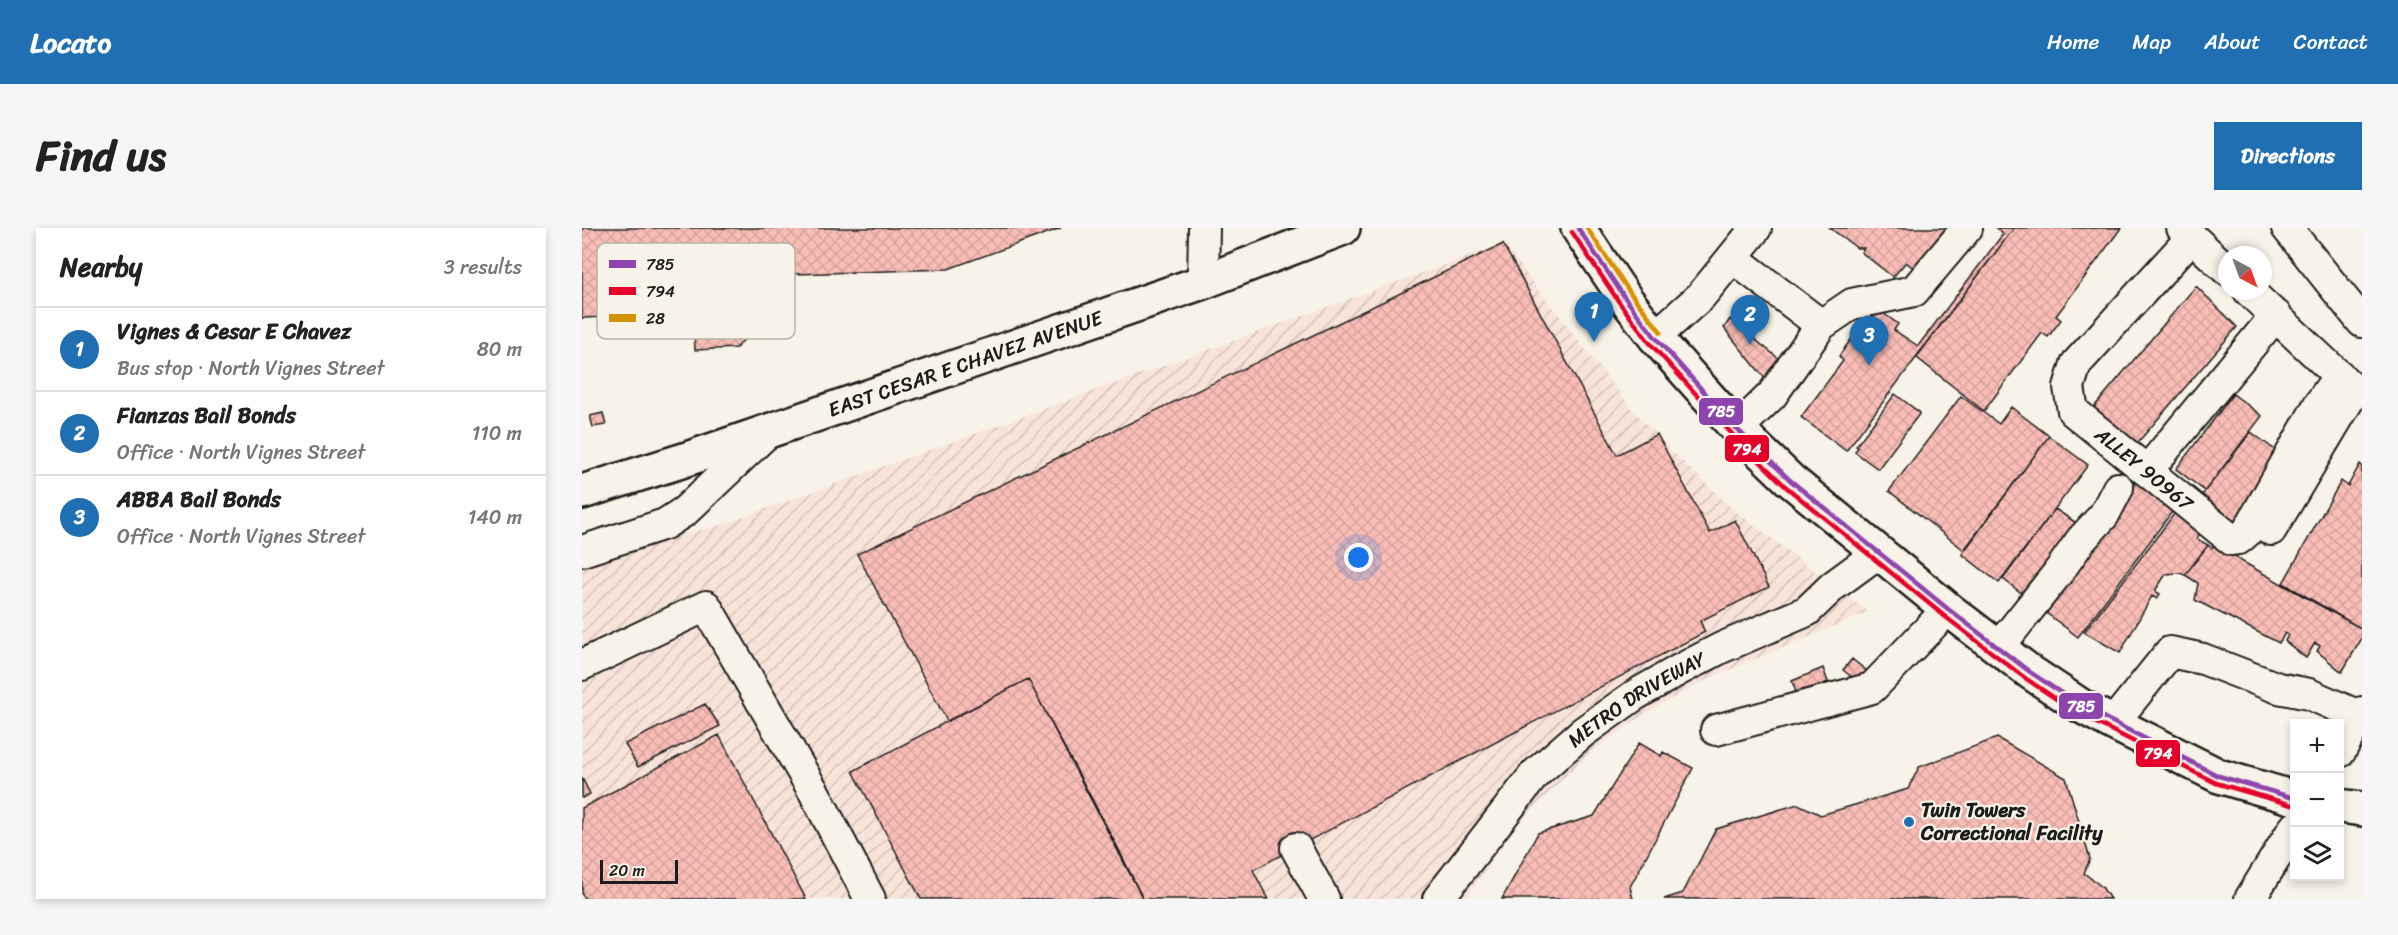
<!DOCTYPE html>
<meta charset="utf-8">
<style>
body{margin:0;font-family:Sriracha,sans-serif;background:#f6f6f6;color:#222}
.controls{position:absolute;right:18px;bottom:18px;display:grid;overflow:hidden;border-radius:0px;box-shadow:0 3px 9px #0003}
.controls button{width:54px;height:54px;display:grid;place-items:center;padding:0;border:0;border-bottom:2px solid #e0e0e0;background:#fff;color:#222;font:30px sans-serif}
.compass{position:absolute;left:1636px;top:18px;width:54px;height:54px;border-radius:50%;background:#fff;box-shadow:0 3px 9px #0003;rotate:139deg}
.scale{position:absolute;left:18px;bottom:15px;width:78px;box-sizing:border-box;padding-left:6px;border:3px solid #1c1c1c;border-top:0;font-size:16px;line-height:21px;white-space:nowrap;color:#1c1c1c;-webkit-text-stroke:4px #f7f3e8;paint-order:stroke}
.you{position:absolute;left:777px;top:330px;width:21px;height:21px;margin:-15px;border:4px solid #fff;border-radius:50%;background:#1a73e8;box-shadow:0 0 0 9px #1a73e833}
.badge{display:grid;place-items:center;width:39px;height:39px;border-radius:50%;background:#1f6fb2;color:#fff;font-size:20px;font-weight:700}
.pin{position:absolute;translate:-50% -50px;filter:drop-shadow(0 2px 3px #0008)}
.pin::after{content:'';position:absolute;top:32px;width:21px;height:18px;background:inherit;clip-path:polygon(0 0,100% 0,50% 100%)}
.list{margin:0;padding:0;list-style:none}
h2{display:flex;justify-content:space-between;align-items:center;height:78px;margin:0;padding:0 24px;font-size:26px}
h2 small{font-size:20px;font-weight:400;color:#767676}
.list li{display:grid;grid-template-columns:39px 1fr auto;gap:18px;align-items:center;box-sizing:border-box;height:84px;padding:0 24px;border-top:2px solid #e0e0e0}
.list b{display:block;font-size:22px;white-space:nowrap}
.list p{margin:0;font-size:20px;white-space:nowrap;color:#767676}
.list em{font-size:20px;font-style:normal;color:#767676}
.icon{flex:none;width:33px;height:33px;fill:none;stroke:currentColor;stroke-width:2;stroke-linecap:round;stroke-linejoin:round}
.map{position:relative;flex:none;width:1780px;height:671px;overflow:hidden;border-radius:0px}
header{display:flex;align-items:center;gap:36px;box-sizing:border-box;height:84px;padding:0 30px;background:#1f6fb2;color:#fff}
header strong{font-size:28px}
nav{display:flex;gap:33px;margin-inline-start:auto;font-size:21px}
.intro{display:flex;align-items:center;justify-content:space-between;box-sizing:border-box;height:144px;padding:0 36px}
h1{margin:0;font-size:42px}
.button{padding:15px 27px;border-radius:0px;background:#1f6fb2;color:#fff;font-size:21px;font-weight:700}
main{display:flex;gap:36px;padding:0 36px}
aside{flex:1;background:#fff;border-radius:0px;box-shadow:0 3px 9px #0003}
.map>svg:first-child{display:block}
.industrial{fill:url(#industrial-furrows)}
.building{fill:url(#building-cross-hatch);stroke:#1c1c1c;stroke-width:1.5}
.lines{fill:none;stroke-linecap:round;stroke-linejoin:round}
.minor-casing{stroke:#1c1c1c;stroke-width:34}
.major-casing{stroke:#1c1c1c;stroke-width:38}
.minor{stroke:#f7f3e8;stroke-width:30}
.major{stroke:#f7f3e8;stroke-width:33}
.bus-1-casing{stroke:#f7f3e8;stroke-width:9}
.bus-2-casing{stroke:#f7f3e8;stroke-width:9}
.bus-3-casing{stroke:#f7f3e8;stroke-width:9}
.bus-1{stroke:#8e44ad;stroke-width:4.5}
.bus-2{stroke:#e4002b;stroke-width:4.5}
.bus-3{stroke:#d69104;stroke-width:4.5}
.poi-dot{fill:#1f6fb2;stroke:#f7f3e8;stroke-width:2}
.labels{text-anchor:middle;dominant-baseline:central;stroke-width:4.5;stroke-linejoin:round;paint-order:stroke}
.street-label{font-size:20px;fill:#1c1c1c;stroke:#f7f3e8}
.poi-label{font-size:20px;font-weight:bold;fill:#1c1c1c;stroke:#f7f3e8;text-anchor:start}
.key{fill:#f7f3e8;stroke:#b5b2ab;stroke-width:1.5}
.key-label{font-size:16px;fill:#1c1c1c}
.line-badge{stroke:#f7f3e8;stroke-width:2}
.badge-label{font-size:16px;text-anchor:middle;font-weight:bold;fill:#fff}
</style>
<header>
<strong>Locato</strong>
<nav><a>Home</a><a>Map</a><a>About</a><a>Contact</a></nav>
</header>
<div class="intro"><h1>Find us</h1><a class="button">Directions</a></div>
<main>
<aside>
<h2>Nearby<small>3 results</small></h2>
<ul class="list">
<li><span class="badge">1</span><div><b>Vignes &amp; Cesar E Chavez</b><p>Bus stop · North Vignes Street</p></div><em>80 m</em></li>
<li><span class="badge">2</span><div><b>Fianzas Bail Bonds</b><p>Office · North Vignes Street</p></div><em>110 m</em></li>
<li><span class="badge">3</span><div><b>ABBA Bail Bonds</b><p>Office · North Vignes Street</p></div><em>140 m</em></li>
</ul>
</aside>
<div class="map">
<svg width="1780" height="671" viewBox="0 0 1780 671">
<defs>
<pattern id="industrial-furrows" width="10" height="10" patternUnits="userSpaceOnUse" patternTransform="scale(1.5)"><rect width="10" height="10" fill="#f8e3d9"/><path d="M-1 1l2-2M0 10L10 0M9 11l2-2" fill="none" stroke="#d4c2ba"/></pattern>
<pattern id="building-cross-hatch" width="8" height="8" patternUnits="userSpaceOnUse" patternTransform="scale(1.5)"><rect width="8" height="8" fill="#f9bdb6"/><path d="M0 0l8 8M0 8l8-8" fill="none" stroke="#d5a29c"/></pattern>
</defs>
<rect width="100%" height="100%" fill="#f7f3e8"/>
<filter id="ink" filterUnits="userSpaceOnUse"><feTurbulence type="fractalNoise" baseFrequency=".0167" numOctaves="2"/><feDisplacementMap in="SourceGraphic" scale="12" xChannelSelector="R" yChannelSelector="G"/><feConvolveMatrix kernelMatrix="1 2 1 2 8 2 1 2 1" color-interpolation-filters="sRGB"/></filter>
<g filter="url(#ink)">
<path class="industrial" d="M921,16L1050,181L1087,221L1152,282L1286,384L1130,449L1075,478L1029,509L998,533L931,601L884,671H0V331L139,297Z"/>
<path class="building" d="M0,0H479L366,41L183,47L185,87L154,120L113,122L111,86L0,90Z
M1248,0H1370L1335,43L1324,34L1311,49L1279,24L1282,20H1275Z
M1414,0H1432L1264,223L1219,189L1261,133L1257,128L1286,88L1301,85L1316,96L1312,102L1336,118L1421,6Z
M1432,0H1539L1474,88L1479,92L1466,109L1460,105L1402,183L1334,129Z
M921,16L1035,227L1075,206L1128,305L1153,292L1187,359L1118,393L1123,404L671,642L686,671H561L446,451L365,493L275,326Z
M1614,58L1655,99L1551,220L1507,185Z
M1148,91L1201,134L1185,153L1142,100Z
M1313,166L1338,185L1296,241L1273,224L1276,219L1274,218Z
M1651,166L1680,188L1623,263L1594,241Z
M1379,168L1417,196L1429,179L1467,208L1382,322L1307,263Z
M21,185L24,197L11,199L8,188Z
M1669,204L1701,228L1657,302L1616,272Z
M1467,208L1506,237L1417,355L1380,326Z
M1778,236L1780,238V401L1701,355L1759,253L1766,258Z
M1557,251L1593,280L1496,409L1459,381Z
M1473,281L1502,300L1450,373L1421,351Z
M1596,281L1620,301L1615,311L1626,317L1603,347L1598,345L1584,346L1573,363L1578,366L1575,371L1570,368L1538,425L1502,404Z
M1634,313L1661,334L1780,401V410L1760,444L1735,423L1738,418L1733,415L1724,430L1703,413L1706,407L1703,405L1697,415L1613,372L1616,355L1603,347L1626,317L1630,320Z
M1270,431L1285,443L1276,454L1261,442Z
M1241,440L1246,454L1215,467L1210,453Z
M446,451L536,620L561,671H339L271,543Z
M123,476L138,498L56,539L43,516Z
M137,507L224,671H3L0,666V580Z
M1415,510L1484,550L1508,631L1502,645L1520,659L1528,671H1082L1101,665L1134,601L1216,576L1239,587L1326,561L1337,539Z
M1057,515L1079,528L1081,524L1111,540L1048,659L1051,671H920L956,605L1012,588Z
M0,550L8,566L0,570Z"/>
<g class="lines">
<defs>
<g id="minor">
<path d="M1600,0L1645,42"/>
<path d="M1705,0L1780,94"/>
<path id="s1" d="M1610,9L1494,136L1487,159L1491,183L1650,312L1657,311L1665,304L1736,178L1757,147"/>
<path d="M1151,30L1239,97"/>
<path d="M621,54L622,0"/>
<path d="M1667,63L1771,161"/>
<path d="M1073,109L1119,68L1174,0"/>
<path d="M1155,201L1190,167L1239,97L1270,76L1332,63L1385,0"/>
<path d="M1565,243L1694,87"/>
<path d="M1689,302L1772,163"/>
<path d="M0,323L83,296L103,283L188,202"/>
<path d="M1416,420L1475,346L1499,312L1522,287L1536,260"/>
<path d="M0,437L124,378L232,564L288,671"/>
<path d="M1531,495L1588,424L1621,431L1696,460L1727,466L1777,488"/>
<path d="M1134,502L1290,460L1366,381"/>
<path d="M1758,524L1780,484"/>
<path d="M714,620L742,671"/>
<path id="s2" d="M856,671L953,546L1001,504L1053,467L1097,442L1139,420L1225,383L1251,358L1296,325"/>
<path d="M1668,671L1712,600"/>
</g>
<g id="major">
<path d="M996,0L1043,70L1073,109L1155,201L1208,252L1366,381L1448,444L1499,478L1531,495L1637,548L1712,570"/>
<path id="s3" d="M0,264L99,233L621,54L761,0"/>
<path d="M1758,578L1780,581"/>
</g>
</defs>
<use href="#minor" class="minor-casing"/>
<use href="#major" class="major-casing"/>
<use href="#minor" class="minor"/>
<use href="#major" class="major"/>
<defs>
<path id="bus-1" d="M996,0L1043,70L1073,109L1155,201L1208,252L1366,381L1448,444L1499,478L1637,548L1712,570"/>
<path id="bus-2" d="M990,4L1037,74L1067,114L1150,206L1203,258L1361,387L1443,450L1495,485L1634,555L1710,577"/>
<path id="bus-3" d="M1005,0L1049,66L1079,104"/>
</defs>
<use href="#bus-1" class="bus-1-casing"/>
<use href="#bus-2" class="bus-2-casing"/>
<use href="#bus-3" class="bus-3-casing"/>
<use href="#bus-1" class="bus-1"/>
<use href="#bus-2" class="bus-2"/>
<use href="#bus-3" class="bus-3"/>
</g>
</g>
<circle class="poi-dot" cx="1327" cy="594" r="6"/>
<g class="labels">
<g class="street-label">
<text stroke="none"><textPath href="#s3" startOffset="404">EAST CESAR E CHAVEZ AVENUE</textPath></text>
<text stroke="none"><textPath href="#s1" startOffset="312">ALLEY 90967</textPath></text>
<text stroke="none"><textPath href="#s2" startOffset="285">METRO DRIVEWAY</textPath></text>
</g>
<g class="poi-label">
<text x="1339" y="582">Twin Towers<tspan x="1339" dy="23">Correctional Facility</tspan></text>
</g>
</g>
<rect x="15" y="15" width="198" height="96" rx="9" class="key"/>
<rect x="27" y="32" width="27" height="8" fill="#8e44ad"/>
<rect x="27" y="59" width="27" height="8" fill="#e4002b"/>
<rect x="27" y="86" width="27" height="8" fill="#d69104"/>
<g class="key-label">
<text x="64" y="42">785</text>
<text x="64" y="69">794</text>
<text x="64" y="96">28</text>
</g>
<g class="line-badge">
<rect x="1116" y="169" width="46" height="29" rx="6" fill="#8e44ad"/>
<rect x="1142" y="206" width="46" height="29" rx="6" fill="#e4002b"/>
<rect x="1476" y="464" width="46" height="28" rx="6" fill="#8e44ad"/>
<rect x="1553" y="511" width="46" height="29" rx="6" fill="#e4002b"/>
</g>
<g class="badge-label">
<text x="1139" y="189">785</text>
<text x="1165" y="227">794</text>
<text x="1499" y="484">785</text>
<text x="1576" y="531">794</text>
</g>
</svg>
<div class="controls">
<button>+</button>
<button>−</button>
<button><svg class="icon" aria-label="layers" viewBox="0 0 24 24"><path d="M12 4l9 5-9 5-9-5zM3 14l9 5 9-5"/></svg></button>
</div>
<svg class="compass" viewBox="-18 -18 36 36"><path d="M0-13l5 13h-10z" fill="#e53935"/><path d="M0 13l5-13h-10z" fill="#767676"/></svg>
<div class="scale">20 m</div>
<div class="you"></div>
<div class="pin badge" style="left:1012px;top:114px">1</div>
<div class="pin badge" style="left:1168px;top:117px">2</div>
<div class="pin badge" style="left:1287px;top:138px">3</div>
</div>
</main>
